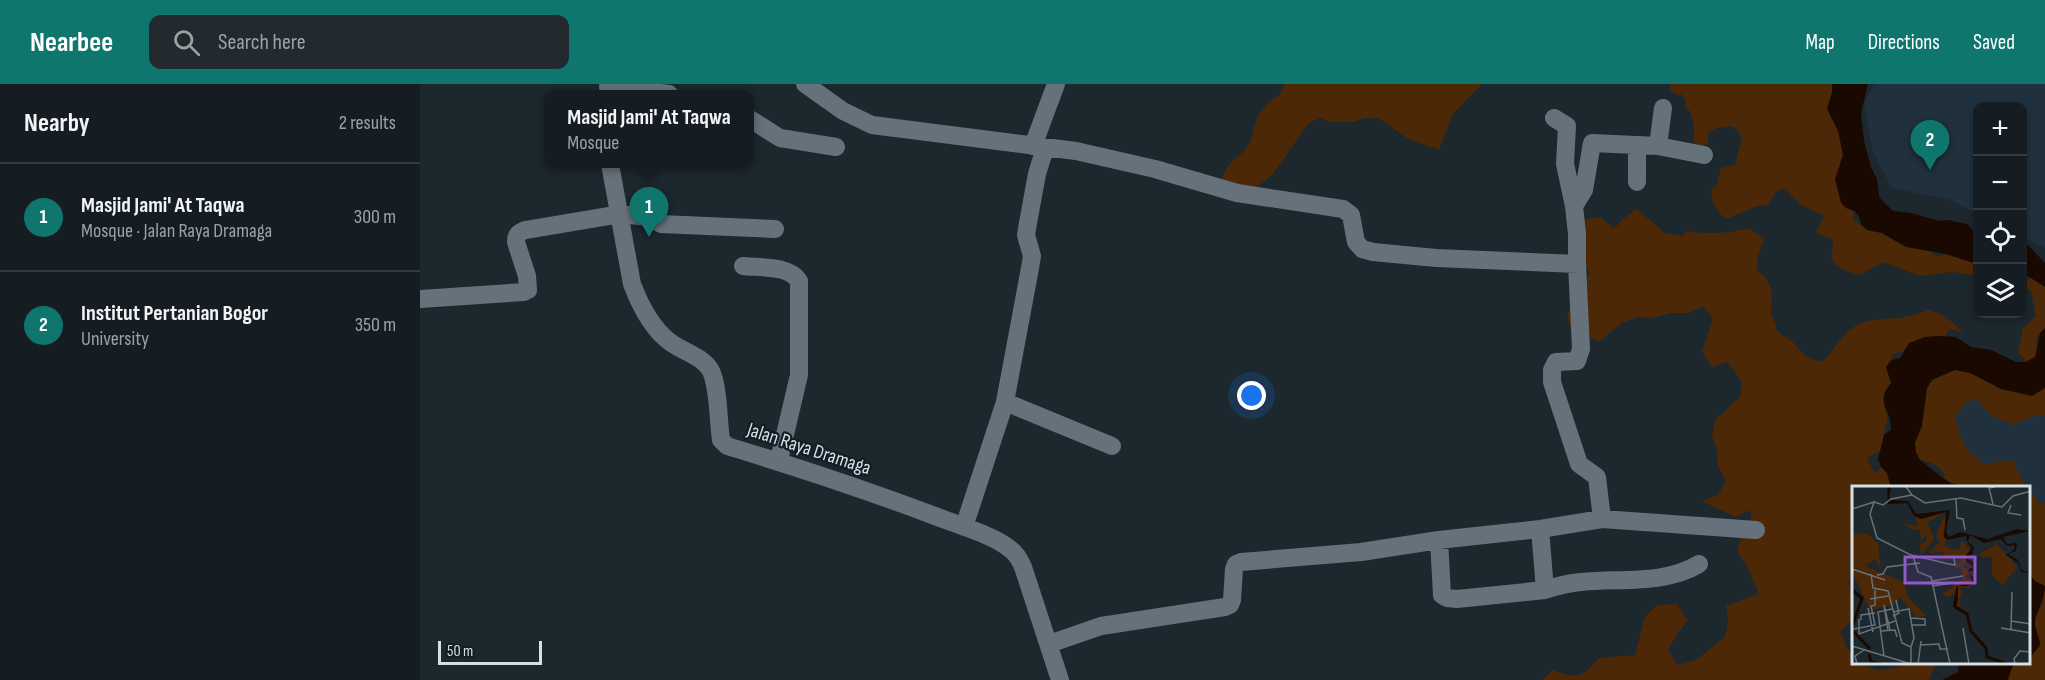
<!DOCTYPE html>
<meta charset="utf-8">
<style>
body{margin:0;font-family:"Sofia Sans Condensed",sans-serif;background:#222a2f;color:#f1f3f6}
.controls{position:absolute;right:18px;top:18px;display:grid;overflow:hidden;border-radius:12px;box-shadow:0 3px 9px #0003}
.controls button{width:54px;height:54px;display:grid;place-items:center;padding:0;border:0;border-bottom:2px solid #343b40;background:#151d22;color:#f1f3f6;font:30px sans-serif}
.scale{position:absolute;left:18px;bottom:15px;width:104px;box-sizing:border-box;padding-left:6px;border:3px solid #d8dfe4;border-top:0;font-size:16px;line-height:21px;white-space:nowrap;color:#d8dfe4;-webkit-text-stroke:4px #131d25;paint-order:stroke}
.you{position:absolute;left:832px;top:312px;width:21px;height:21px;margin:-15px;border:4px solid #fff;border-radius:50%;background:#1a73e8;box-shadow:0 0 0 9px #1a73e833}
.badge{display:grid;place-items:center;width:39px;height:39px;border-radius:50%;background:#0f766e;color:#fff;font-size:20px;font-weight:700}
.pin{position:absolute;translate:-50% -50px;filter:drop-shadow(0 2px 3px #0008)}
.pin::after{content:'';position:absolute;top:32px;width:21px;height:18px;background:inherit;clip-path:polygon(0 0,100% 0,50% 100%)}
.popup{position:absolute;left:124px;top:6px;width:210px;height:78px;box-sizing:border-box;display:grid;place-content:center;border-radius:12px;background:#151d22;filter:drop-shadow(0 2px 4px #0005);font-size:20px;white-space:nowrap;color:#9da2a5}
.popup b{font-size:22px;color:#f1f3f6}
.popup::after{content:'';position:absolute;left:50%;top:100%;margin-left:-12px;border:12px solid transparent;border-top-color:#151d22}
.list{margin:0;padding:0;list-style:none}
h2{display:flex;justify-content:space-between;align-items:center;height:78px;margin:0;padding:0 24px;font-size:26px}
h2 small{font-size:20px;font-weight:400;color:#9da2a5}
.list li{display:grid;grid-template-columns:39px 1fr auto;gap:18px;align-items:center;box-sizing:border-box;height:108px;padding:0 24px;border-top:2px solid #343b40}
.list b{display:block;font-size:22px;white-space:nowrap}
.list p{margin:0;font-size:20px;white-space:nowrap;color:#9da2a5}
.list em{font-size:20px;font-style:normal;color:#9da2a5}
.icon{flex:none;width:33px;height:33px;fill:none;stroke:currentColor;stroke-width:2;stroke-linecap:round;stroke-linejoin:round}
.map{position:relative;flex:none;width:1625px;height:596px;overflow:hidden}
header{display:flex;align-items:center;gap:36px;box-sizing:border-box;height:84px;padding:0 30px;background:#0f766e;color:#fff}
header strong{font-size:28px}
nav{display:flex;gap:33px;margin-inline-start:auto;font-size:21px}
.search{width:420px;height:54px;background:#222a2f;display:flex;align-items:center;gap:15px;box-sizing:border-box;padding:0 21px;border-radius:12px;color:#9da2a5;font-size:22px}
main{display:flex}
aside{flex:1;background:#151d22}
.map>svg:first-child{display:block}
.built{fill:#20313d}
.green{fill:#4d2806}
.water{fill:#1a0900}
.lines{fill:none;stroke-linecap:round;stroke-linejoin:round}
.minor{stroke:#66727b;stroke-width:18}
.labels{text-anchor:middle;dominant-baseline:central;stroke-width:4.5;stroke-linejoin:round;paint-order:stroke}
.street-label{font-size:20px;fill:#d8dfe4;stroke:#131d25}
.inset-river{fill:none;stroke:#1a0900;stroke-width:3}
.inset-road{fill:none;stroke:#677177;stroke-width:1.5}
.view{fill:#9259c8;fill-opacity:0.15;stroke:#9259c8;stroke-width:3}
.inset-edge{fill:none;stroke:#d8dfe4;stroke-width:3}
</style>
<header>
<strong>Nearbee</strong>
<div class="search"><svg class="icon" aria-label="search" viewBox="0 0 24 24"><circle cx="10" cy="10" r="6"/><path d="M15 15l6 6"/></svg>Search here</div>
<nav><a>Map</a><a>Directions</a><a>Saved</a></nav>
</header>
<main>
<aside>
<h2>Nearby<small>2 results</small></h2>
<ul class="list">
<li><span class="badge">1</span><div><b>Masjid Jami' At Taqwa</b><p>Mosque · Jalan Raya Dramaga</p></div><em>300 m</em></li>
<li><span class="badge">2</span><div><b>Institut Pertanian Bogor</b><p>University</p></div><em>350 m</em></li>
</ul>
</aside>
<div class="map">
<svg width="1625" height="596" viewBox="0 0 1625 596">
<rect width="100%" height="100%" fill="#1c272e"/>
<path class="built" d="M1454,0H1625V164L1603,153L1602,22H1558L1557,130L1531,116L1472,104L1453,68L1444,20Z
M1625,297V517L1609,486L1608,404H1544L1530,396L1507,367L1521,299Z"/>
<path class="green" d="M864,0H1062L1033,30L1019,66L987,54L958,34H945L934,38H911L900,34L889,39L852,91L832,107L801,98C805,78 818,76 829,61C831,57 832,52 833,47C837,31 844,19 860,11Z
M1249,0H1424L1434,127L1433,135L1447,146L1462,149L1486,163L1502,162L1518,173L1526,170L1543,176H1557V192L1532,188L1500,192L1463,178L1440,191C1423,186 1405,182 1414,161L1411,154L1402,152L1396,148L1404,132L1381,121L1365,105L1357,107L1347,121L1337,122L1306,135C1296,128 1291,117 1291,106L1297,100L1301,84L1315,81L1322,54L1318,47L1312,42L1296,44L1288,49V58L1282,63L1274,58V42L1270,27L1266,25V17L1261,10L1257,11L1251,7Z
M1217,125L1245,149L1263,152L1265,147C1286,150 1308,150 1329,144L1344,155L1338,171L1337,187L1345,192L1352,208L1351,227L1357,247L1373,258L1385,272L1402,278C1413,267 1421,252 1434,243C1449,232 1472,237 1490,232C1496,231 1502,228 1508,226L1525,232L1544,249L1529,245L1526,252H1517L1489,259L1484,267L1474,270L1466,283L1471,299C1463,308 1462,320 1468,331L1461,366L1447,374L1455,390L1461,383L1467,389L1471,404H1433V467L1429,499L1433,513V525L1432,536L1421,548L1427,565L1433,572V580H1442L1457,586L1475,584L1488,580H1516L1509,596H1122L1133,586C1157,595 1162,594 1179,574L1215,571L1225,533L1237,521L1257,520L1268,537L1257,550L1248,566L1258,581L1276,576L1305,553L1308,537L1306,522L1339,510L1326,480L1317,467L1321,451L1331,442V426L1315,433L1282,417L1298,411L1306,397L1298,383L1297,366L1292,352L1295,336L1321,312V296L1307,278L1292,283L1282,268L1293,234L1283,222L1268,229H1251L1234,234L1218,233L1202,239L1180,257L1151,246L1147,231L1170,188L1150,167L1162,136L1180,133L1194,145L1203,135Z
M1625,187V244L1616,255L1617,265L1615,273L1606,278L1598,268L1603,244L1616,232L1611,207L1603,203V198Z
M1526,280L1625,297V332L1617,331L1592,341L1569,330L1559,318L1553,315L1545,319L1535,333C1542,357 1543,366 1565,380L1592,376L1605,401L1608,404H1529L1523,394L1525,391C1517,378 1504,377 1490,373L1501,310Z
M1608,404L1620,420H1625V596H1577L1596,580H1608L1609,575L1620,561L1612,540L1624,516L1615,508L1608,489Z"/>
<path class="water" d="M1412,0H1448L1441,29L1444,57L1451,83L1457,95L1459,113L1473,127L1491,129L1519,137L1528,136L1547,140L1557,151V180L1526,170L1486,163L1462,149L1447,146L1441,140L1439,132L1434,127L1426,124L1421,119L1415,95L1423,71L1418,47L1407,25L1412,8Z
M1603,158L1606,159L1625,179V203L1603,189Z
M1625,244V304L1612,312L1581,305L1550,289L1535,286L1512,296L1507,304L1502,342L1495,359L1496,368L1500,376L1523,394L1531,399L1540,401L1542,404H1471L1467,389L1461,383L1458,375L1464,351L1471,346C1472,325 1454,320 1471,299L1466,283L1472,276L1480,274L1489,259L1505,253L1517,252L1536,253L1551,263L1571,266L1596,278H1606L1615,273L1620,249Z
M1609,489L1615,497L1625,502C1625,517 1614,530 1615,541C1616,547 1620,554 1620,561L1609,575Z
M1539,580H1596L1593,581L1588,596H1522L1538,588Z"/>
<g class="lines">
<path class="minor" d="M385,0L423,27L452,41L656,67L735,85L817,109L923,125L931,131L936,158L942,165L953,168L1016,174L1157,180V150L1154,122L1145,80L1147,42L1134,34
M188,3L249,10
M330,35L360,54L416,63
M613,62L636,0
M1238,62L1243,24
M190,80L212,200C220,221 231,244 250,258C263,268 283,272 291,287C299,305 298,336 301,356L307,362C377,383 446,406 515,432C536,440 573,451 590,465C597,470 600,476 603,483L640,596
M1217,98V61
M1154,122L1164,106L1172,59L1238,62L1284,71
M1157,180L1161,265L1157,277L1136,278L1132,286V298L1159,380L1177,393L1182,435
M323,182C340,184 369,181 379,197V291L359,376
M0,215L104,208L108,206L107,192L96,158C96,151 98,149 105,146L200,130L229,133L241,140L355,145
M585,318L692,362
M544,443L585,318L610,184L612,172L606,151L608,139L617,90L625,64
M1019,456L1022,511L1027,514L1037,515L1125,506L1120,445
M1125,506C1137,502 1149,499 1161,498C1200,494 1244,501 1279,480
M629,560L681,542L805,523L810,521L812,516L814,485L816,480L821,478L941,468L1019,456L1120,445L1182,435L1336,446"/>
</g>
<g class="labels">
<g class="street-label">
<text transform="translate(389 365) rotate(18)">Jalan Raya Dramaga</text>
</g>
</g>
<g transform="translate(1432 402)">
<rect width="178" height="178" fill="#1c272e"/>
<path d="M94,26L95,33L91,50L96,53L92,59L102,64L108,62L109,55L113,57L119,67L114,68L115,77L124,80L122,83V80L110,77L113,83L118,81L120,82L116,83L114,95L120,91L121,95L113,99H118L123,93L117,87L119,83L124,84L119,85L125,94L117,102L106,101L110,105L107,119L111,123L104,120L105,106L97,111L91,108L111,93L109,81L104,82V77H109L108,68L113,66L90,75L92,66L76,67L88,56L84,49ZM86,27L90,29L75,36L82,53L69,70L68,58L75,55L74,48L69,55L68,43L60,44L53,38L67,40L62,30L72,33ZM0,41L1,47L16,48L26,57L29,84L23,73L13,80L52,96L56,111L74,130L65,131L48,111L43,118L18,124L0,86ZM145,58L165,81L151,99L140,90V70L131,72L127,68Z" fill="#4d2806"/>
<path d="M35,1H39L37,14L56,15L64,28L98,24L94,45L97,51L108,46L136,53L165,43L178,45L151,51L155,58L165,57L164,65L156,68L166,74L169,84L178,87L169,86L166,77L154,69L163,63L162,59L155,60L149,53L132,57L118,49L116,56L122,61L120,68L115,72L125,79L124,84L117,86L123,93V95L116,100H106V114L103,119L110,123L104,122L101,120L104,101L120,95L116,83L123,81L114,76V69L120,62L116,58L114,50L95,54L92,51L94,26L69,33L62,30L55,17L36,18Z" fill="#1a0900"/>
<path class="inset-river" d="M0,104L10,112L0,141M104,114L103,121L115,128L119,145L134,162L135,171L155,178M0,144L18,163M17,168L19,176L30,178"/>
<path class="inset-road" d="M54,1L60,9L73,17L109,12L150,21L161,10L179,5M104,13L105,32L111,33L113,44M22,16L31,19L39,13L60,9M141,18L137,2L143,1M159,19L156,27L169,29M0,23L22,16L18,28L25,52L61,70L66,86L79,91L98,178M59,69L97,78L103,79L102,72M0,83L33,94M19,88L21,102L36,105L50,157L59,161V177M25,89L31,88L35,81L68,77M80,95L111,90M81,100L100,97M18,113L36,110M16,122L21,146M41,126L57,123L62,152L59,161M41,130L47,127L44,114M59,132L73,133V139H60M7,133V148L43,135M9,134V129L23,127M159,135L179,138M111,142L117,178M149,142L179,147M2,143L23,139L19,120L23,119V104M159,143L160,106M29,145L43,144L45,151M36,145L32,119L38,144M68,159L87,158L88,163H96M0,160L59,178M32,170L26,126L40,123M5,178L3,170L12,164M66,178L69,155M163,178L162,173L168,165L179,166"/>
<path class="view" d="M53,71H123V97H53Z"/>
<rect width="178" height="178" class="inset-edge"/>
</g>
</svg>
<div class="controls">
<button>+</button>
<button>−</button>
<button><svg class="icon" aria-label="locate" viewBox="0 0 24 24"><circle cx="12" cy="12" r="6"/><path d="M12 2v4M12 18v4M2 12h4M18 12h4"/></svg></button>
<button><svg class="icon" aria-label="layers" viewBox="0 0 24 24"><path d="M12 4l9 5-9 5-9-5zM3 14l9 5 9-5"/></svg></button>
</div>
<div class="scale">50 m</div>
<div class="you"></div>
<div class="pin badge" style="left:229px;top:153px">1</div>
<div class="popup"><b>Masjid Jami' At Taqwa</b>Mosque</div>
<div class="pin badge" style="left:1510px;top:86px">2</div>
</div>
</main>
